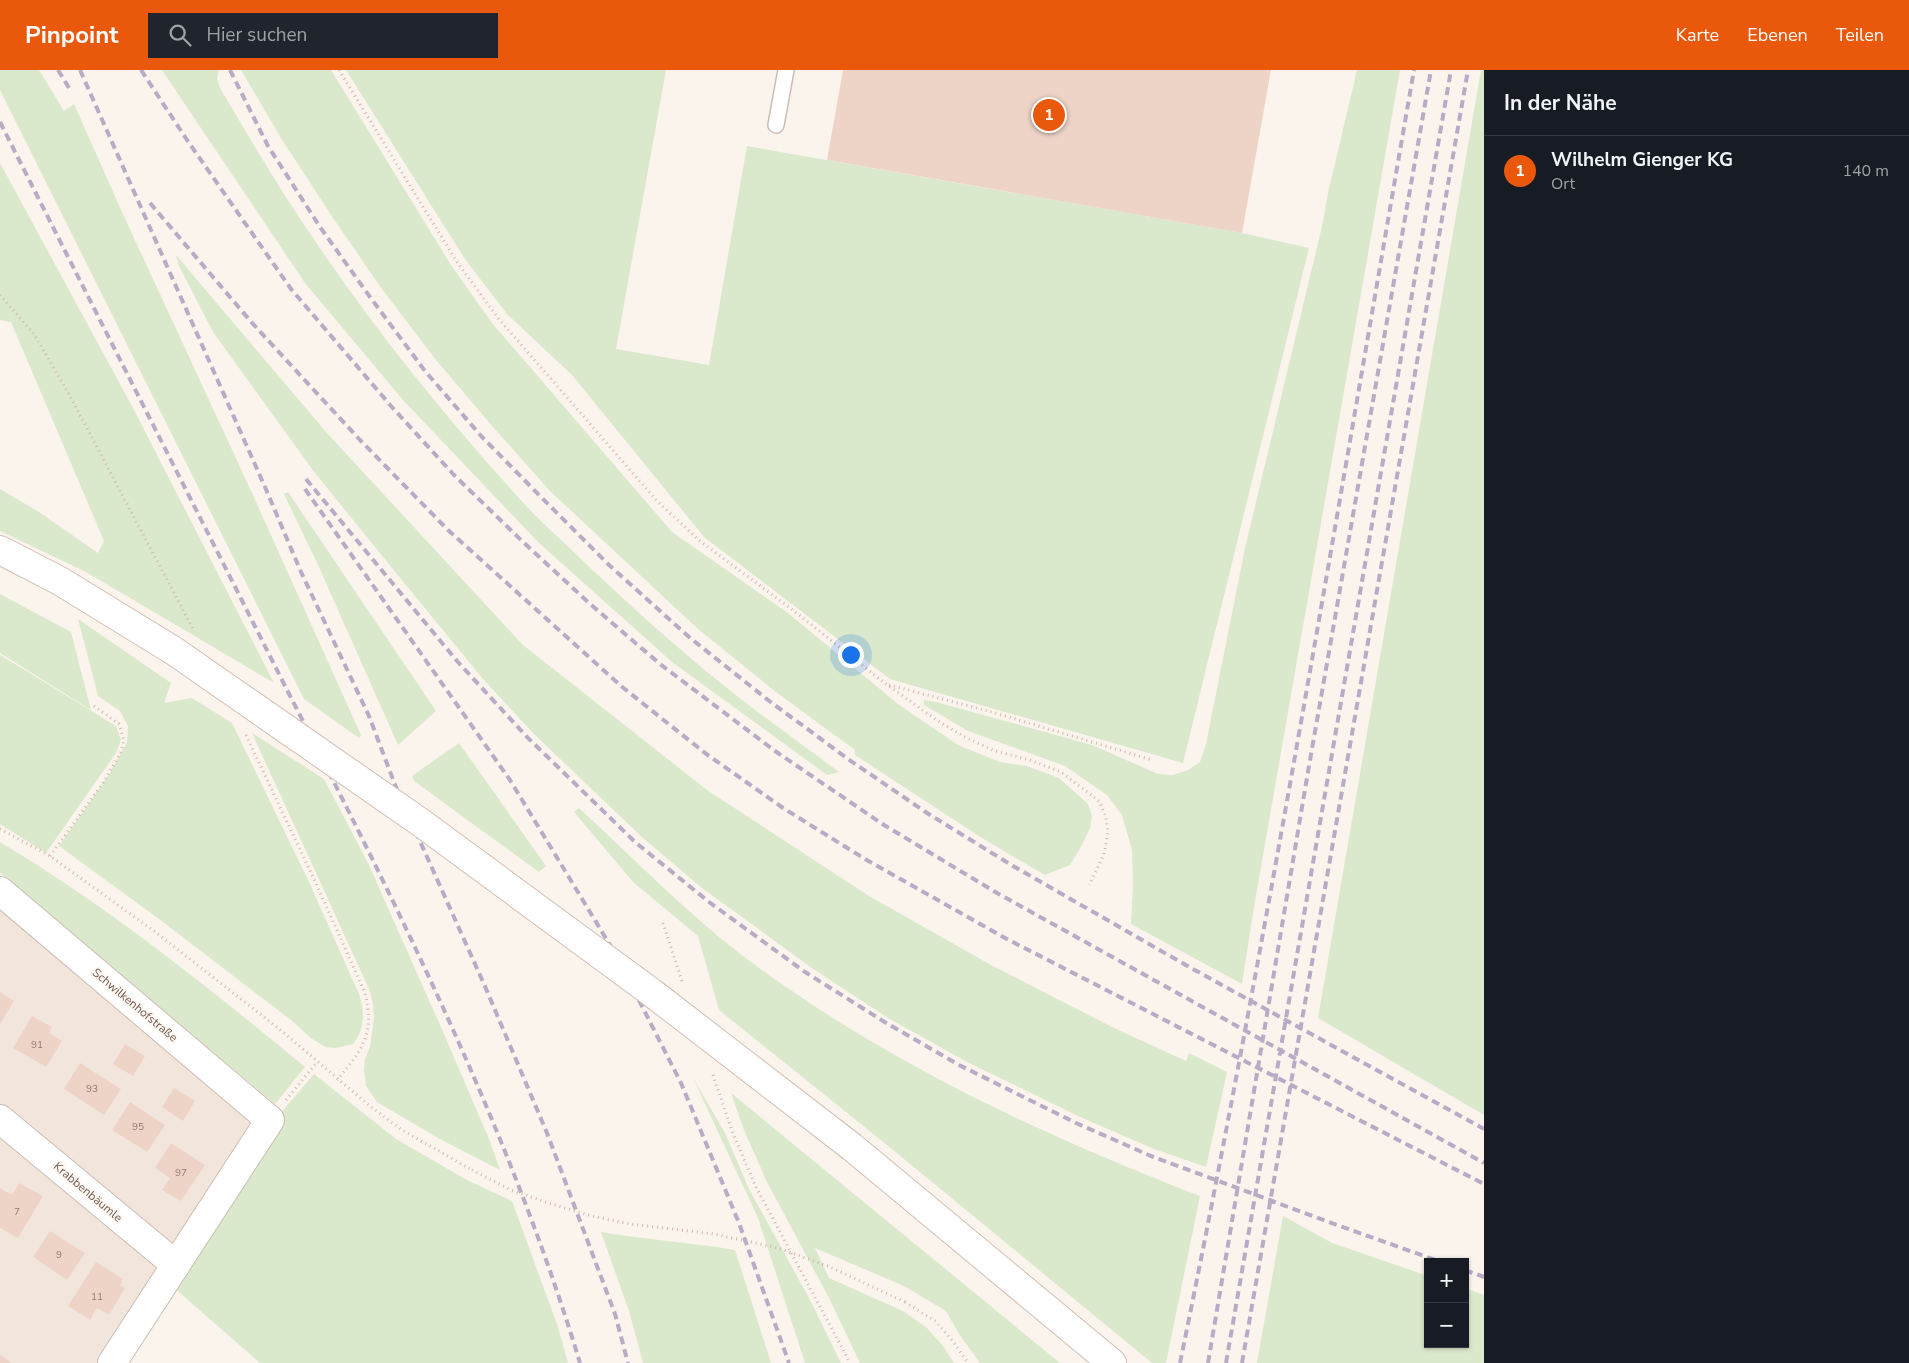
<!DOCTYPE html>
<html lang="de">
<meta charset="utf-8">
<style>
body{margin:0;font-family:"Nunito Sans",sans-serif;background:#20242c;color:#f1f3f6}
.controls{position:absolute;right:15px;bottom:15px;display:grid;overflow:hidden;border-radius:0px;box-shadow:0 1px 4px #0004}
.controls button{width:45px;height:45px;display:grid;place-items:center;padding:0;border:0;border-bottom:1px solid #363941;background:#171b24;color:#f1f3f6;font:25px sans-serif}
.you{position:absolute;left:850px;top:584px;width:18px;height:18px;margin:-12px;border:4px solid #fff;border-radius:50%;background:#1a73e8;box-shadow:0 0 0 8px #1a73e833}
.badge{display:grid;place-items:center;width:32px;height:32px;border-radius:50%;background:#ea580c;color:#fff;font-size:16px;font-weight:700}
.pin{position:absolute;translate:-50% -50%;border:2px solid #fff;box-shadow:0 1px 5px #0006}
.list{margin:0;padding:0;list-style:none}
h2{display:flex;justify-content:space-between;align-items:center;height:65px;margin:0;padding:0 20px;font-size:21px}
h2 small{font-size:16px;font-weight:400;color:#9ea1a6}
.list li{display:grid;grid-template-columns:32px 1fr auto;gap:15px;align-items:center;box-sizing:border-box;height:70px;padding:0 20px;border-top:1px solid #363941}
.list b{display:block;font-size:19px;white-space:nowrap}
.list p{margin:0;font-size:16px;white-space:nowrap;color:#9ea1a6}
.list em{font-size:16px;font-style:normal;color:#9ea1a6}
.icon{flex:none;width:28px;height:28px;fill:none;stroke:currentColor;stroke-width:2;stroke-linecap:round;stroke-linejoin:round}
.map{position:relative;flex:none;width:1484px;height:1293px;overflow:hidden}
header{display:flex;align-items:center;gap:30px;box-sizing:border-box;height:70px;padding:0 25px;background:#ea580c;color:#fff}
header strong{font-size:24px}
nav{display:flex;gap:28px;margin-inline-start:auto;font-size:18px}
.search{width:350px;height:45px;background:#20242c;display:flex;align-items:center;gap:12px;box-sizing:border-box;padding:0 18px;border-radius:0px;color:#9ea1a6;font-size:19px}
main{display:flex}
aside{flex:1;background:#171b24}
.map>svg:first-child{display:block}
.residential{fill:#f2e6dc}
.green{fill:#dae8cc}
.building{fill:#eed4c7}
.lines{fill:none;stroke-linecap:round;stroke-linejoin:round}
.lane-casing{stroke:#cdbcb3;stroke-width:18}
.street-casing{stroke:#cdbcb3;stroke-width:30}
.secondary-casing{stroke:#d2beb3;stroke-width:30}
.path{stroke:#d3b7aa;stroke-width:3;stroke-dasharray:1 4;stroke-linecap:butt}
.lane{stroke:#fff;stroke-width:15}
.street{stroke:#fff;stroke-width:28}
.secondary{stroke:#fff;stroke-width:28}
.rail{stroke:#b7abc5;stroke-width:4;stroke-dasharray:8 5;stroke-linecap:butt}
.secondary-bridge-casing{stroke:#d2beb3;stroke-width:30;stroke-linecap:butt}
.path-bridge{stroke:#d3b7aa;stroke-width:3;stroke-dasharray:1 4;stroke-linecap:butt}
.secondary-bridge{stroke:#fff;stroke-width:28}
.labels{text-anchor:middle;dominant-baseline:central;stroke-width:4.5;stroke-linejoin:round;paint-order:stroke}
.number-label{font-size:10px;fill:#93796e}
.street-label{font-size:12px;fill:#755b51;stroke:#fef9f3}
</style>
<header>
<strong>Pinpoint</strong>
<div class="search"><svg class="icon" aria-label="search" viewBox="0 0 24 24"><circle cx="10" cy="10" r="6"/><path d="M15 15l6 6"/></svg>Hier suchen</div>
<nav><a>Karte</a><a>Ebenen</a><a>Teilen</a></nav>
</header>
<main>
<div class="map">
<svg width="1484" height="1293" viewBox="0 0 1484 1293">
<rect width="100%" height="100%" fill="#fbf4ed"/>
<path class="residential" d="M0,834L260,1053L110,1293H0Z"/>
<path class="green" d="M0,0H39L64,41L74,34L122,142L252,423L361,665L359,668L304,629L0,20Z
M162,0H219L217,9L220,18C249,67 278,117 311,165C376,262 450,353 529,439C546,457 565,473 583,491C615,521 647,551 680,579C730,623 785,662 839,702L827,705L672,592L538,472L403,330L305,213Z
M241,0H331L451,195L492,253L672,462L788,543L898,634L958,675L1000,692L1027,696L1059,708L1088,734L1092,746L1090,758L1082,775L1070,795L1045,805L982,768L855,685V680L776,622L698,559L550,421L493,357L436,290L382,219L333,148L281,68Z
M346,0H666L616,279L709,295L747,76L1242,163L1309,178L1183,693L890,609L704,467L572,305L507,244L465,189Z
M1357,0H1400L1253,843L1242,914L1131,854L1133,816L1132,780L1122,745L1107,725L1065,696L968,661L924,635V630L936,632L1092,675L1158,704L1173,705L1188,700L1200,692L1206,674L1245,478L1323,152L1328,123Z
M1481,0H1484V1045L1318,948Z
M0,93L133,338L274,613L86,502L0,461V419L39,442L98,483L104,471L11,252L0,250Z
M176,185L326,362L523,575L707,720L869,826L991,895L1112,957L1186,991L1189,983L1227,1002L1206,1097L1154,1079L1078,1046L967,992L888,948L812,898L702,818L643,768L533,663L483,609L392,498L315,403L213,262L179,196Z
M288,422L436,641L398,675L318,495L284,424Z
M0,524L71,562L91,640L0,583Z
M78,549L171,613L164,633L192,628L232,653L309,812L359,924C365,942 365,959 353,974L336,978L326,977L312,969L291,950L159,849L59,776L110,703L127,672L128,656L120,641L98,626Z
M0,585L116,656L121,670L116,683L46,783L0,754Z
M252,663L324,709L369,795L444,964L489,1069L500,1100L438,1068L377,1032L366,1016L364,1000L365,989L370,977L374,949L373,934L369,919Z
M459,673L546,796L539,802L414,711L412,706Z
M579,738C632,787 683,839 739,883C879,989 1037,1063 1200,1126L1166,1293H1152L887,1075L719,940L698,866L633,812L574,742Z
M0,772C109,837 208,917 305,997L275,1034L0,803Z
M314,1004L396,1069L467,1110L512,1131L558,1257L568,1293H260L172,1216L280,1044Z
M693,1008L725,1063L749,1119L809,1228L841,1293H805L758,1148Z
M731,1023L1060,1293H980L959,1264L946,1241L904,1216L815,1178L829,1208L903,1241L927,1258L943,1276L954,1293H860L829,1228L767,1112L744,1060Z
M1283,1146L1332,1173L1428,1206V1274H1465V1218L1484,1225V1293H1257Z
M601,1162C645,1170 690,1172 735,1180L771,1293H643L629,1241Z"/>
<path class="building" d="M843,0H1271L1242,163L827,90Z
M0,922L14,931L0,954Z
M32,946L52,957L49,963L62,971L46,997L13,978Z
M125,974L145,986L133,1006L113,994Z
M80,993L121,1019L104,1045L64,1019Z
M174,1018L195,1031L183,1051L162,1037Z
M130,1032L165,1055L147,1082L112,1060Z
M171,1073L205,1095L181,1131L162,1120L170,1108L155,1098Z
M19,1113L43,1126L18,1168L0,1158V1118L12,1125Z
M50,1161L85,1183L67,1210L33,1187Z
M96,1192L123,1209L120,1215L125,1218L109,1245L97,1238L90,1250L68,1236Z
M0,1285L11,1292L10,1293H0Z"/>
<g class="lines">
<defs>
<path id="lane" d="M776,55L786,0"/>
<path id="street" d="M0,821L270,1050L112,1293
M0,1049L176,1195"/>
<path id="secondary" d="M0,480L60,511L174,581
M852,1077L1112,1293"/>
</defs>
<use href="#lane" class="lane-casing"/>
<use href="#street" class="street-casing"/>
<use href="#secondary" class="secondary-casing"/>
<path class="path" d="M339,0L457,192L498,248L657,431L700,471L794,541L886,614L938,651L965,667L995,681L1030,690L1061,702L1099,731L1106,747L1108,763L1104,784L1089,815
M0,225L34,264L70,326L194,561
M889,615L992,642L1152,690
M246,665L314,809L365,923C375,964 363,979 337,1010
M0,759L50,786L154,861L283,962L371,1037L402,1060L472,1100
M50,786L103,713L121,682L124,670L119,654L94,636
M663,853L682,911
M713,1005L732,1061L755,1115L850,1293
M286,1030L317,992
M905,1232L935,1251L952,1270L968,1293"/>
<use href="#lane" class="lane"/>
<use href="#street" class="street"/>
<use href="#secondary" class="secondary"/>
<path class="rail" d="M58,0L71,21
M80,0L265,417L301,502L369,646L397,720L484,914L547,1063L615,1244L628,1293
M141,0L187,70L291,219L391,336L454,405L522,471L589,533L660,594L775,681L884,755L997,823L1484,1093
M230,0L268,76L320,157L370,227L425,301L482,367L542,428L609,495L689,567L768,630L848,689L927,743L1013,796L1191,898L1484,1059
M0,52C94,239 189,425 283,612C396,833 508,1055 580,1293
M150,133L253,254L360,370L448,460L621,616L705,683L783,738L865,789L1005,868L1484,1114
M306,409L457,591L527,667L635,772L709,832L805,902L883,951L959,995L1076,1053L1151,1086L1337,1155L1441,1192
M305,419L510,710L616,885L681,1013L739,1153L789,1293
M1465,1200L1484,1207
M1180,1293C1268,864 1339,431 1414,0
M1208,1293L1309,696L1431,0
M1226,1293L1451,0
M1242,1293L1468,0"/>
<defs>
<path id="secondary-bridge" d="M174,581L420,752L651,922L852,1077"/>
</defs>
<use href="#secondary-bridge" class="secondary-bridge-casing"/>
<path class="path-bridge" d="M472,1100L511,1120L551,1134L592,1146L630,1154L714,1164L778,1178L830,1197L905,1232"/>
<use href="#secondary-bridge" class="secondary-bridge"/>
</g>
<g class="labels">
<g class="number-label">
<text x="37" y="975">91</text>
<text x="92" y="1019">93</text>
<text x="138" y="1057">95</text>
<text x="181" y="1103">97</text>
<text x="17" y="1142">7</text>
<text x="59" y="1185">9</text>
<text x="97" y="1227">11</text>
</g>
<g class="street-label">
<text transform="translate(135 935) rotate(40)">Schwilkenhofstraße</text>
<text transform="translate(88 1122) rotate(40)">Krabbenbäumle</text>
</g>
</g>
</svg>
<div class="controls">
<button>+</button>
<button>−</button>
</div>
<div class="you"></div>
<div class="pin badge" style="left:1049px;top:45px">1</div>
</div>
<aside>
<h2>In der Nähe<small></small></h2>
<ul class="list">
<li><span class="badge">1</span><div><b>Wilhelm Gienger KG</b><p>Ort</p></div><em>140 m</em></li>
</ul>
</aside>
</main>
